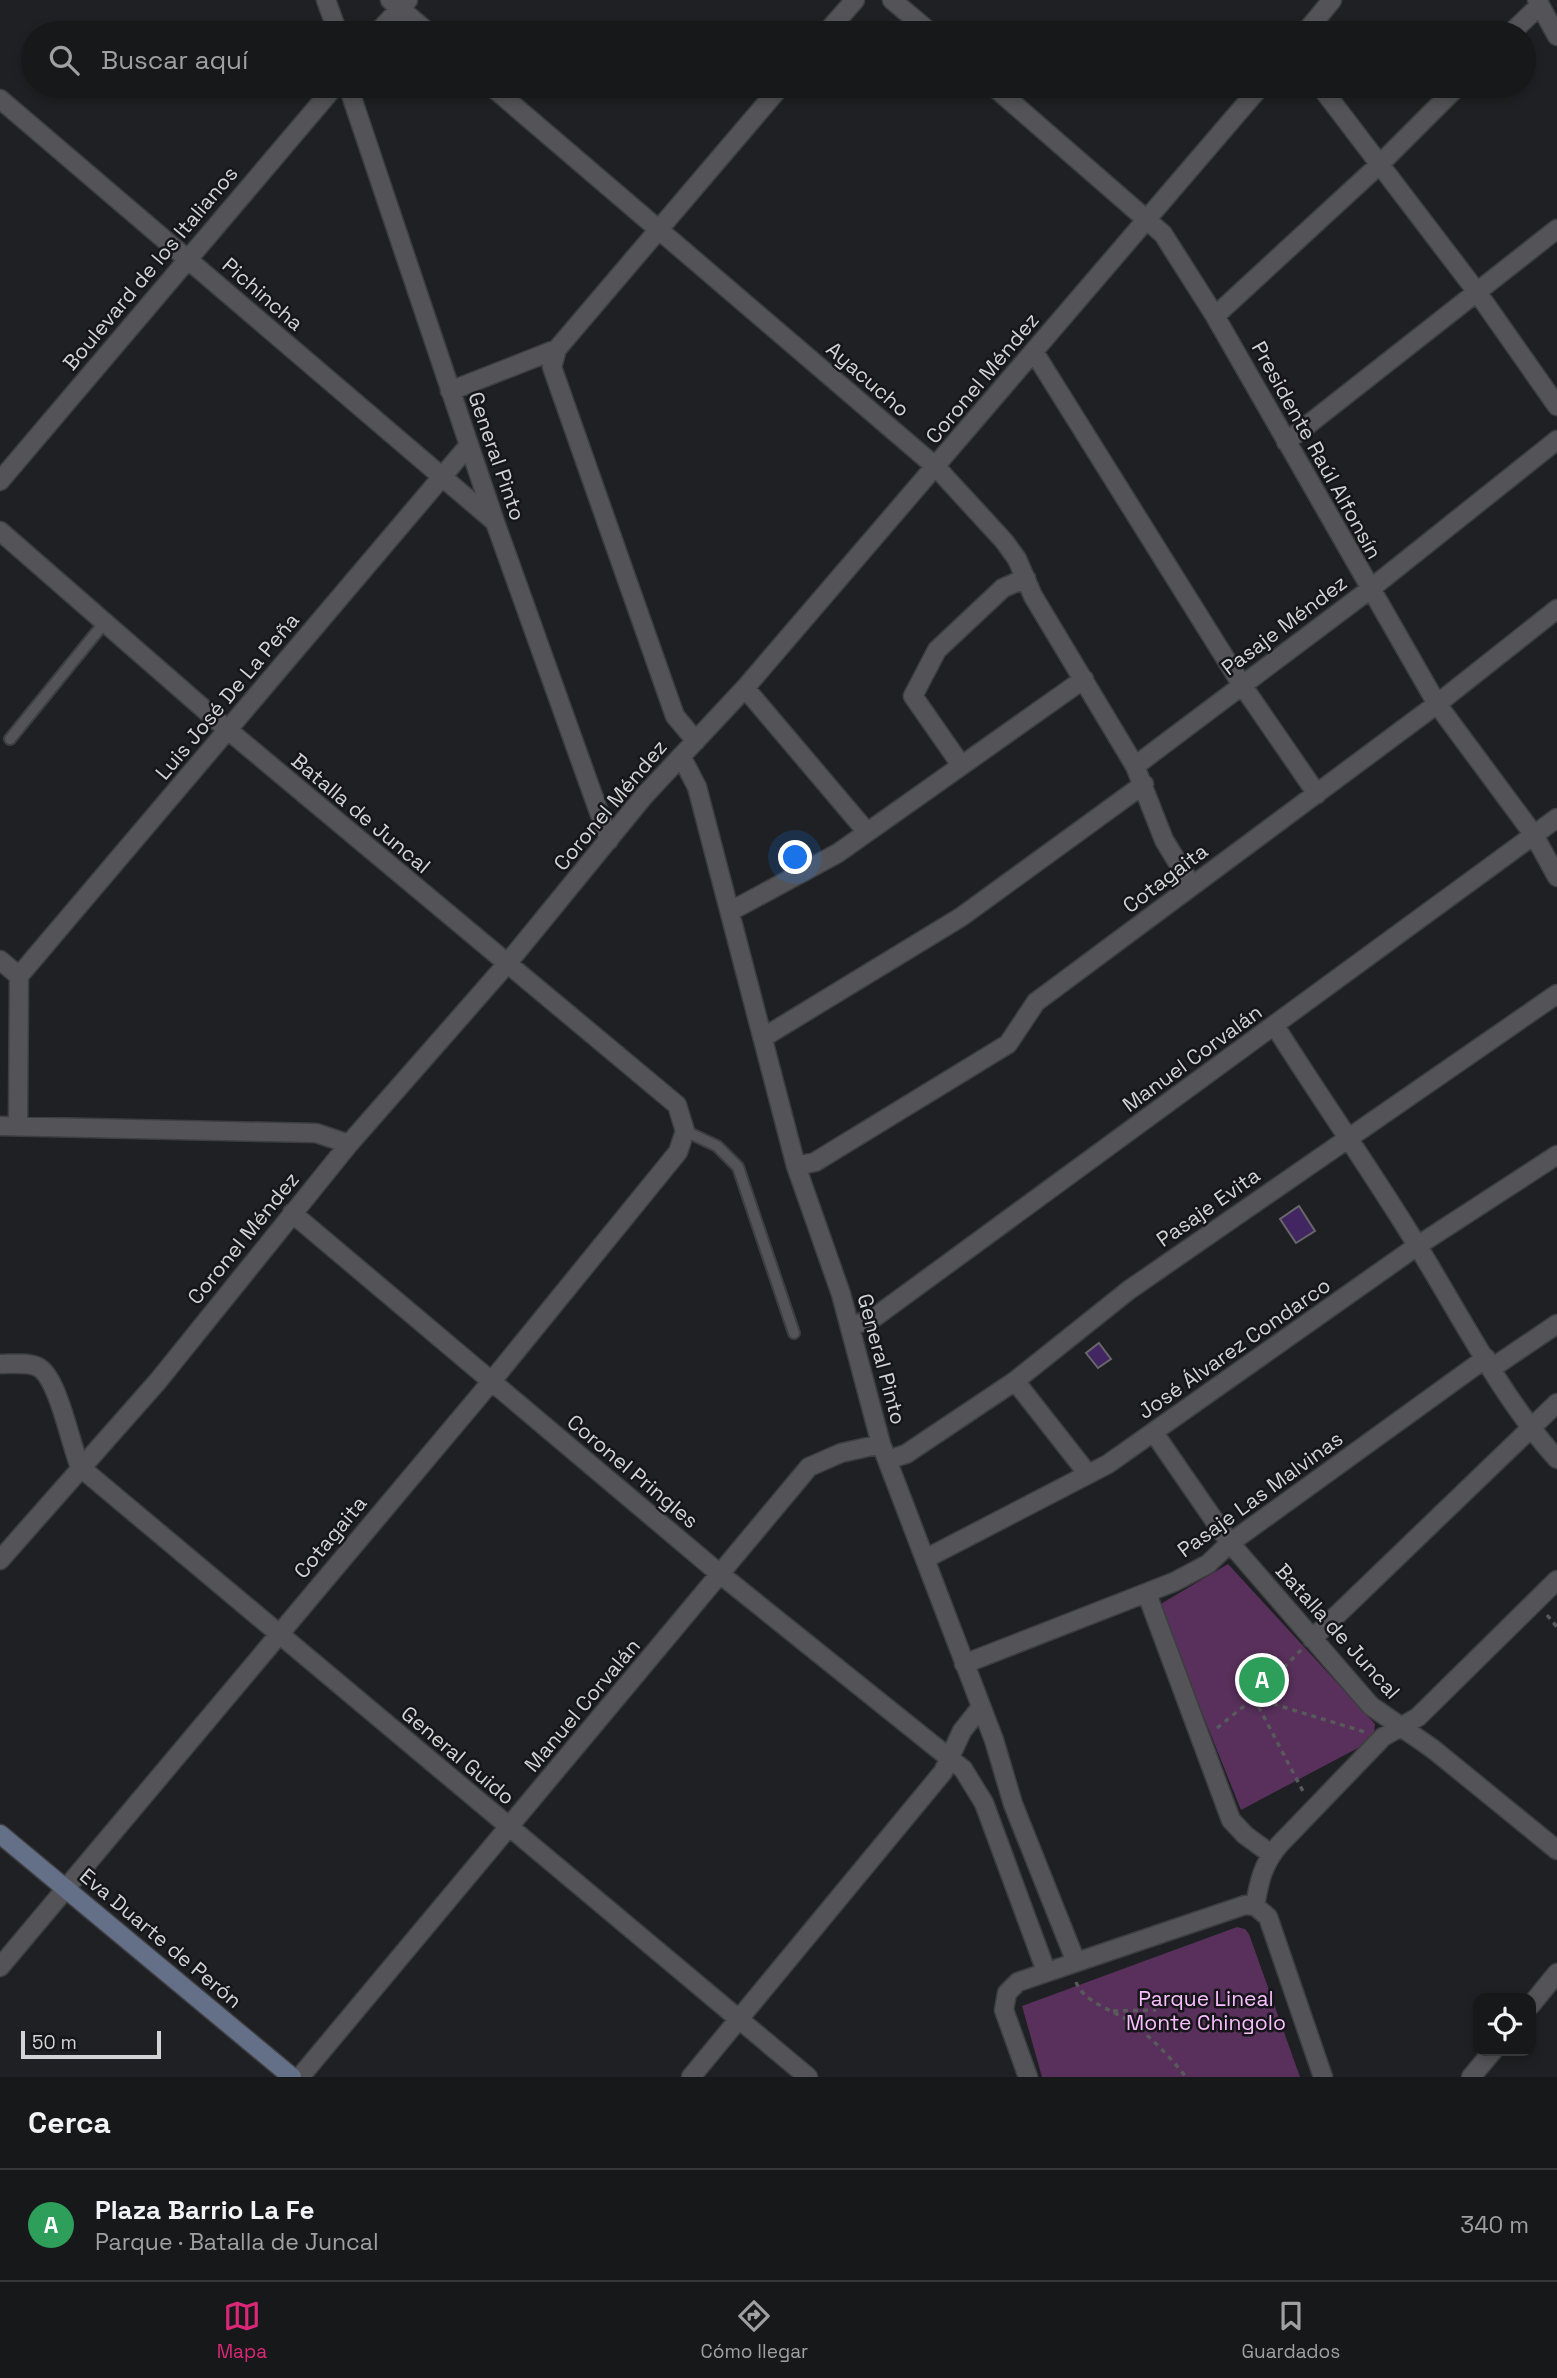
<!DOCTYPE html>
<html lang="es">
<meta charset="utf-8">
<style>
body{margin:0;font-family:"Space Grotesk",sans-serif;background:#202123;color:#f1f3f6}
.controls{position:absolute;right:21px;bottom:21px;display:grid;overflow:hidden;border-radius:14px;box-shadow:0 4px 10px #0003}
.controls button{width:63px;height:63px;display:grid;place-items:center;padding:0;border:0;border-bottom:2px solid #363739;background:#17181a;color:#f1f3f6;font:35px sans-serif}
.scale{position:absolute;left:21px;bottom:18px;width:140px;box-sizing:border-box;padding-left:7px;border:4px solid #d2d3d5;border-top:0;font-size:19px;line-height:24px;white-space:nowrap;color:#d2d3d5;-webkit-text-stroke:5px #16161a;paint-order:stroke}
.you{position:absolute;left:796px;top:858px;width:24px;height:24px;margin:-18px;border:5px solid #fff;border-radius:50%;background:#1a73e8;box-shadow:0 0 0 10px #1a73e833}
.badge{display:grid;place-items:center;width:46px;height:46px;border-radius:50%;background:#db2777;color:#fff;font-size:23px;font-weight:700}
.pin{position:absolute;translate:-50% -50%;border:4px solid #fff;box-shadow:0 2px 7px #0006}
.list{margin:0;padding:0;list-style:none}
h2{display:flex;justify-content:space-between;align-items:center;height:91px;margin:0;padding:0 28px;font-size:30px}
h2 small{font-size:23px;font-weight:400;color:#9ea0a2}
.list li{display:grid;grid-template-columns:46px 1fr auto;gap:21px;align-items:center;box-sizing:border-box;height:112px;padding:0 28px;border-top:2px solid #363739}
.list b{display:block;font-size:26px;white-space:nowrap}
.list p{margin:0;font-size:23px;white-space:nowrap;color:#9ea0a2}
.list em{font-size:23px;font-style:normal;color:#9ea0a2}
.icon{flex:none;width:38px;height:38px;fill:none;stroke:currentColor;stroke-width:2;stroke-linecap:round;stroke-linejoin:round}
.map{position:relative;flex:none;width:1557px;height:2077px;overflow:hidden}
.search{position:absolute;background:#17181a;box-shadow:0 4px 10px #0003;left:21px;right:21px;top:21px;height:77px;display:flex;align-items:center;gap:18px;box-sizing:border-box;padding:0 24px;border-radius:38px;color:#9ea0a2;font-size:26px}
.sheet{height:203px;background:#17181a}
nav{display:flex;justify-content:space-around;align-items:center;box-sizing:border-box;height:98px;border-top:2px solid #363739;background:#17181a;font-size:19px;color:#9ea0a2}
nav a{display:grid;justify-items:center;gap:4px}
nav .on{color:#db2777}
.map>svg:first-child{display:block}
.green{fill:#58305b}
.building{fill:#422662;stroke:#69676b;stroke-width:2}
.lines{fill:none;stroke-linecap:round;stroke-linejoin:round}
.lane-casing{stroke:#3d3e40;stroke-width:14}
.street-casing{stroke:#3d3e40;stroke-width:21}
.secondary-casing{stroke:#3d3e40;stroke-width:21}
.path{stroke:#58595b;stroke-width:3.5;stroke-dasharray:5 5;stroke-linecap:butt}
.lane{stroke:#545458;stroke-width:10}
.street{stroke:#545458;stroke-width:18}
.secondary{stroke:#647088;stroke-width:18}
.labels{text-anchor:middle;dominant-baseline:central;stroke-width:5;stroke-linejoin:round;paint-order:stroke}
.street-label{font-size:21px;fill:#d2d3d5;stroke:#16161a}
.park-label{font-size:21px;fill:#fbbfff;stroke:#16161a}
</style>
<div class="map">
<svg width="1557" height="2077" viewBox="0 0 1557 2077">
<rect width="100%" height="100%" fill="#1f2023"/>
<path class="green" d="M1228,1564L1375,1724L1373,1740L1241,1810L1159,1605Z
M1237,1927L1245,1929L1249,1934L1300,2077H1042L1022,2006Z"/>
<path class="building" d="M1299,1206L1315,1231L1296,1243L1280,1219Z
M1099,1343L1111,1359L1098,1368L1086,1353Z"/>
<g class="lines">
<defs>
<path id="lane" d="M10,739L105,622
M685,1131L717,1146L738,1167L794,1333"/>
<path id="street" d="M326,0L338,33
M390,0L429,33
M892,0L931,33
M1537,0L1557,36
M377,33L408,0
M826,33L855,0
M1305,33L1332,0
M1511,33L1540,5
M348,86L495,522L609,840
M491,86L936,467L1004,541L1017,559L1033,596L1135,766L1164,840L1192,886
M993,86L1163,234L1215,316L1437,704L1534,835L1557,877
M1320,86L1477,292L1557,406
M0,99L495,522
M1215,316L1380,164L1458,86
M1034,352L1242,685L1317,794
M450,391L557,349
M1286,442L1557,229
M0,481L335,86
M0,531L228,730L677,1105L685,1131L678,1152L491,1382L0,1967
M745,688L867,832
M696,741L675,716L552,367L557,349L781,86
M681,756L697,787L796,1166L841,1294L881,1444L994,1740L1013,1804L1076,1962
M961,765L913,696L937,650L1003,588L1026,578
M1135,766L1369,590L1557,440
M731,911L838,853L1084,679
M0,960L19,976
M19,976L469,445
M1275,1026C1322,1101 1374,1174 1420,1250C1463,1320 1502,1398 1557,1459
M764,1037L961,917L1144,784
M0,1126L316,1133L349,1144
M18,1126L19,976
M796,1166L815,1162L1008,1044L1036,1002L1437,704L1557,609
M292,1213L720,1574L963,1769L984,1803L1046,1971
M850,1327L875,1317L1557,818
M0,1364C12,1364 28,1362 38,1367C58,1377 70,1443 80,1467L808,2077
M1492,1368L1557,1324
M1015,1381L1088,1474
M1154,1433L1230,1543L1371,1706L1433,1749L1557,1850
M887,1460L906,1454L1015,1381L1129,1290L1557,994
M925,1559L1108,1464L1417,1246L1557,1155
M0,1560L158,1381L349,1144L506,965L644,796L745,688L1261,86
M1147,1594L1231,1820L1245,1835L1271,1854
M1312,1639L1557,1403
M964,1664L1174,1582L1208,1564L1230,1543L1486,1358
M1255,1906C1259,1881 1263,1864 1279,1845L1383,1737L1418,1717L1557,1580
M1531,2005L1557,1973
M300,2077L809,1467L841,1453L881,1444
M691,2077L943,1772L962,1731L981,1707
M1028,2077L1004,2010L1007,1993L1018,1982L1245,1905L1255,1906L1268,1917L1323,2077
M1471,2077L1493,2051"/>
<path id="secondary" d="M0,1834L292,2077"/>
</defs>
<use href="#lane" class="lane-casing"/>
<use href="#street" class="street-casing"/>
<use href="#secondary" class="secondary-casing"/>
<path class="path" d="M1547,1615L1557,1627
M1254,1698L1365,1732
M1254,1698L1305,1795
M1217,1728L1254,1698L1301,1650
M1076,1982C1084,2003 1114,2010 1132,2023C1152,2038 1170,2057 1186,2077
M1113,2011L1156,2010"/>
<use href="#lane" class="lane"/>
<use href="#street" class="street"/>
<use href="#secondary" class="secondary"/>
</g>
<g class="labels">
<g class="street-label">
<text transform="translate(150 268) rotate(-50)">Boulevard de los Italianos</text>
<text transform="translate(263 294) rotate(41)">Pichincha</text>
<text transform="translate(982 378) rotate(-50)">Coronel Méndez</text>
<text transform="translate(868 379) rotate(41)">Ayacucho</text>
<text transform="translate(1317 450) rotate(61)">Presidente Raúl Alfonsín</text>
<text transform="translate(497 456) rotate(71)">General Pinto</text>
<text transform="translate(1284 625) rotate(-37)">Pasaje Méndez</text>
<text transform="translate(227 696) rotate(-50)">Luis José De La Peña</text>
<text transform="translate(610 805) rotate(-50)">Coronel Méndez</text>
<text transform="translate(361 813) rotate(40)">Batalla de Juncal</text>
<text transform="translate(1165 878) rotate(-37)">Cotagaita</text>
<text transform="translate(1192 1058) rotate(-36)">Manuel Corvalán</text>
<text transform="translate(1208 1207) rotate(-35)">Pasaje Evita</text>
<text transform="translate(243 1238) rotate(-51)">Coronel Méndez</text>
<text transform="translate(1234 1348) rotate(-35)">José Álvarez Condarco</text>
<text transform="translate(882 1359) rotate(75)">General Pinto</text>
<text transform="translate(633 1471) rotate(40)">Coronel Pringles</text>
<text transform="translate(1260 1494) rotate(-36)">Pasaje Las Malvinas</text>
<text transform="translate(330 1537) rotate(-50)">Cotagaita</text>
<text transform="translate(1338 1631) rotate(48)">Batalla de Juncal</text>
<text transform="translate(582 1705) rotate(-50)">Manuel Corvalán</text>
<text transform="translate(458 1755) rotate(40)">General Guido</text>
<text transform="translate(161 1938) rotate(40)">Eva Duarte de Perón</text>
</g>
<g class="park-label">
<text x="1206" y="1998">Parque Lineal<tspan x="1206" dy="24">Monte Chingolo</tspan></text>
</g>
</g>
</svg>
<div class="controls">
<button><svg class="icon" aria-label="locate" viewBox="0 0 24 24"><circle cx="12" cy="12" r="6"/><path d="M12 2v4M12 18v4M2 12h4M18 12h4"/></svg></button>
</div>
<div class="scale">50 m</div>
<div class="you"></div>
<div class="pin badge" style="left:1262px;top:1680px;background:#2e9e5b">A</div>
<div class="search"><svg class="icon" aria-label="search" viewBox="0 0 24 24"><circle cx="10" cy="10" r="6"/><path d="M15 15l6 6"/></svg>Buscar aquí</div>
</div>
<section class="sheet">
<h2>Cerca<small></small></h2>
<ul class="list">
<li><span class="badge" style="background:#2e9e5b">A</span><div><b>Plaza Barrio La Fe</b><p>Parque · Batalla de Juncal</p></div><em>340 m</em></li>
</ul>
</section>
<nav>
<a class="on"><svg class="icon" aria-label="map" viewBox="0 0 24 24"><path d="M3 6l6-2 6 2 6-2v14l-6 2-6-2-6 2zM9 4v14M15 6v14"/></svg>Mapa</a>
<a><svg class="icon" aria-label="directions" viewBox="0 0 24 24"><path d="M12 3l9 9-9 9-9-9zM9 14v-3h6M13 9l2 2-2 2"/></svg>Cómo llegar</a>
<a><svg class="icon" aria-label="saved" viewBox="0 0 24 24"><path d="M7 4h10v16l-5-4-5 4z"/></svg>Guardados</a>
</nav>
